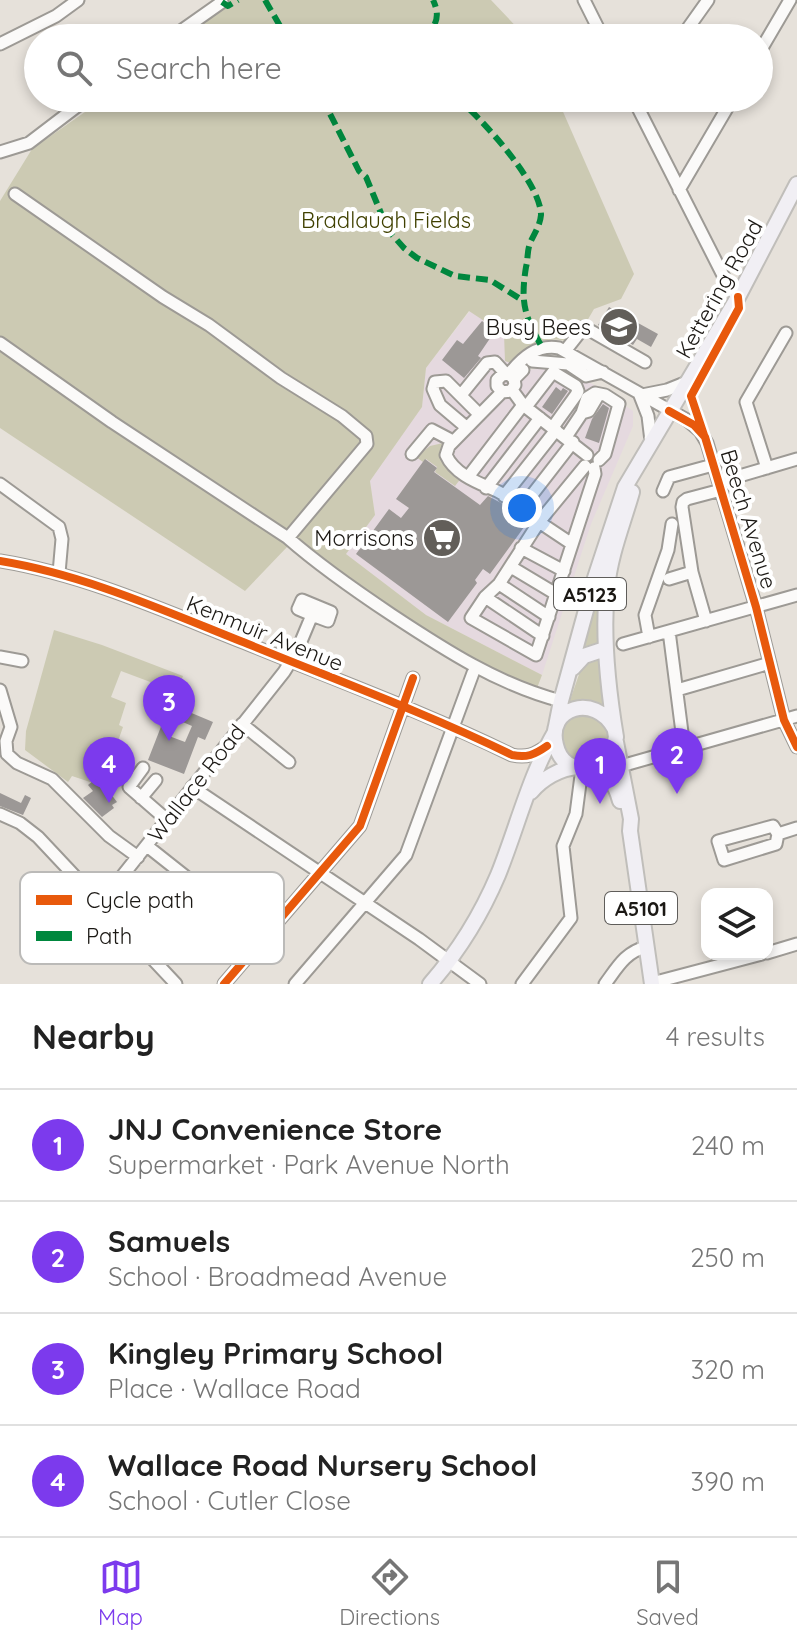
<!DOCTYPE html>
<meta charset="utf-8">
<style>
body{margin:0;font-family:Quicksand,sans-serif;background:#f2f2f2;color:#222}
.controls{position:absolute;right:24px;bottom:24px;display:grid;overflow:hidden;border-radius:16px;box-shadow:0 4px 12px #0003}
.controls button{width:72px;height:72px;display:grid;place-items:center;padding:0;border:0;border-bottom:2px solid #e0e0e0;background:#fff;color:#222;font:40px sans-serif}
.you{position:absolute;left:522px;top:508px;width:28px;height:28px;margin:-20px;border:6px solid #fff;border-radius:50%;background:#1a73e8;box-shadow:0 0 0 12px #1a73e833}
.badge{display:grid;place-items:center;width:52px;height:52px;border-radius:50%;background:#7c3aed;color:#fff;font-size:26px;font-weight:700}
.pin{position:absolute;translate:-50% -66px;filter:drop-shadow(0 2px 4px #0008)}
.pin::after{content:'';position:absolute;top:42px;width:28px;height:24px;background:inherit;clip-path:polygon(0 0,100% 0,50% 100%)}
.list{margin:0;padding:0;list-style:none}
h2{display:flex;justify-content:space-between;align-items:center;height:104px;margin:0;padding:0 32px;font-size:34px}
h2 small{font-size:26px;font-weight:400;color:#767676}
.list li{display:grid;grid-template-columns:52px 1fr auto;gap:24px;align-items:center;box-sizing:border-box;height:112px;padding:0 32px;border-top:2px solid #e0e0e0}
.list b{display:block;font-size:30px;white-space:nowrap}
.list p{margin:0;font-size:26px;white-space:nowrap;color:#767676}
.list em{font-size:26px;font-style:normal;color:#767676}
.icon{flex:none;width:44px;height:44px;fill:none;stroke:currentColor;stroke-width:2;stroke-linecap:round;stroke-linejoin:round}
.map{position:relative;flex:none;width:797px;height:984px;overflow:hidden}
.search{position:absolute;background:#fff;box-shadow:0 4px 12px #0003;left:24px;right:24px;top:24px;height:88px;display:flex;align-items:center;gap:20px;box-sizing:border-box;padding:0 28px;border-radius:44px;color:#767676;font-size:30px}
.sheet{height:552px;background:#fff}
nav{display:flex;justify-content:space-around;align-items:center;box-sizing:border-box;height:112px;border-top:2px solid #e0e0e0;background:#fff;font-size:22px;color:#767676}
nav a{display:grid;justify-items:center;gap:4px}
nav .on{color:#7c3aed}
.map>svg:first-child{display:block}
.commercial{fill:#e5d9df}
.green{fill:#cccab3}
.building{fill:#9c9896}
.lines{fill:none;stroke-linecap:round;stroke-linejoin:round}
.minor-casing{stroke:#9d9a95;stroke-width:15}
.major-casing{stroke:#c0beba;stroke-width:18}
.minor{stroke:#fbfaf9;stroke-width:11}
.major{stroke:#f1eff4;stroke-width:14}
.quiet{stroke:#00873e;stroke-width:6;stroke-dasharray:12 6;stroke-linecap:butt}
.cycleway-casing{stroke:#fff;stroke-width:13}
.cycleway{stroke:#e8590c;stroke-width:8}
.labels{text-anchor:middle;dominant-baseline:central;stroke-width:8;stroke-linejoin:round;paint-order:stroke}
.shield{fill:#fff;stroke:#5f5d5a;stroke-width:2}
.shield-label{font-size:20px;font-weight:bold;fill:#1b1814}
.park-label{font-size:22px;fill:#404101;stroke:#fff}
.street-label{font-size:22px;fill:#1b1814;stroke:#fff}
.poi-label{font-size:22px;fill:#1b1814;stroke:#fff;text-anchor:end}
.key{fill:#fff;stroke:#bbbab8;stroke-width:2}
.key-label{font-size:22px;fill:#1b1814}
</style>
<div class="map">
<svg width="797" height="984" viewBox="0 0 797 984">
<rect width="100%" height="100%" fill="#e6e1da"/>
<path class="commercial" d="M470,311L504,334L513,364L531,370L562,364L633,411V426L591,524L542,675L426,615L346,554L375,515L370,481L422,407L426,368Z"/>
<path class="green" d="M227,0H491L527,38H184L229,3Z
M105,98H557L634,274L621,299L594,309L587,321L573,326L565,341C540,335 529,348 513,364L505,361L504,334L469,311L426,368L422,407L370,481L375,515L346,554L426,615L542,675L534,696C443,667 365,602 288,546L245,591L0,428V201L32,149Z
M443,443L462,477L455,486L435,472L437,467L426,459L423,462L416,457L430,446Z
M598,580L603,582L598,646L582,652Z
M54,630L102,645L183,676L177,692L121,671L111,697L126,703L119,725L123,727L104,781L98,776L90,782L72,776L68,782L25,750L26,731Z
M598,655L606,709L568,706L583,663Z
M560 738a24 24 0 1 1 48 0a24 24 0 1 1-48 0Z"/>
<path class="building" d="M609,307L658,334L651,347L637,339L633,345L598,325Z
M482,321L495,331L478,356L481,358L464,378L442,360L457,340L463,344Z
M556,387L561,391L563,388L568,391L552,414L542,407Z
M603,404L609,408L599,443L585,438L592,419Z
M425,459L437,468L434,472L480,505L488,496L503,504L527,523L490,574L483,569L475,580L477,583L448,622L356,554L389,509L401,518L409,508L396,499Z
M182,709L213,722L205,740L198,737L184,774L148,760L164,719L174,723L169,736L185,742L192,726L178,720Z
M98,777L117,802L112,805L114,808L102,817L83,798L93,791L88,785Z
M0,793L21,803L25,795L31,798L23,815L0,806Z"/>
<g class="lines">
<defs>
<path id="minor" d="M584,0L603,38
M171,38L222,2
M681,38L708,0
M0,44L56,16L78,0
M759,53L790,0
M633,98L729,287L738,297
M0,152L29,143L88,98
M679,190L733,98
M15,194L163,297L209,325L281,378L342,416L366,436L367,444L288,538
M0,343L112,422L288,538C321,567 356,591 392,615C445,650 499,685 561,701
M565,351L584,327L645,362
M532,361L568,364L586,376L603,372
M509,374C522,358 537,344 559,348L687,420L700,431L707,443L756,607L784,720L797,747
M514,379L509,374L502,375L497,380V386L502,392L511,391L515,385L514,379L523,370
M512,390L523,405L587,455
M502,392L449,446L446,455C455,475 479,483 497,491C512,498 525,512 539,522L585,466
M639,393L648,416L651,441
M461,395L487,363L495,362L506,374
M642,395L667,390L687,382
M526,407L553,372L576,386L578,391L576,395L553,427
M582,413L587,398L595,393L605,395L619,404L605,454L599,460
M466,427L440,405L433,389L435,382L446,381L479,414
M566,437L582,413L589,411L599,394
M412,454L432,430L453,441
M767,468L746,402L786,333
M468,477L523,405
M719,482L797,459
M0,484L59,527L62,539L59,573
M486,488L540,418
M663,491L669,477L713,465
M504,496L556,430
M521,509L573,442
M572,544L539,522L499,584L485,597L471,618L536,655L595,474L594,468
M521,548L564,571
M0,561C86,575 167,612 248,644C336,680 426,713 512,755C527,758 534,755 547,746
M511,567L556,594
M669,579L692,572
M499,584L549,617
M485,597L543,636
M706,621L692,572L682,507L683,502L687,499L721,490
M669,631L684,748
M649,637L645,615L668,550L672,524
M623,644L797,595
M0,657L22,661
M0,690L11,727L6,741L7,754L17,763L52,779L109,836L138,857
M677,690L770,663
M242,724L289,762
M143,768L129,787L167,820
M597,770L621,766L797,716
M192,787L419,939L480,984
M141,798L156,780
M0,814L20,823L38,837L176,984
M778,834L773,826L718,841L724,860L776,844L778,834L797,828
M147,846L195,884
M100,904L284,672L297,651L312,615L298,609L302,600L331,612L328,621L312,615
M767,953L797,944
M652,983L762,954
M224,984L360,826L413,678
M295,984L406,855L473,673
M522,984L571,918L563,846L576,814L582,768
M605,984C617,968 625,952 646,947"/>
<path id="major" d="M573,668L584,656L605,649
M556,726L561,701L594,581L625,487L738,297L797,184
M614,728C595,693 546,707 556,745C564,781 610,772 616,737C608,689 602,638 607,588C610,555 623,524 632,492
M616,742L631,819L630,831L652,984
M587,768C607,772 615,782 620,801
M531,792C542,779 560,768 578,767
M430,984C458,952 481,915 498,875C517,828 529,777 555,732"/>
</defs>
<use href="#minor" class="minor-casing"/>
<use href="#major" class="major-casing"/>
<use href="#minor" class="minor"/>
<use href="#major" class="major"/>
<path class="quiet" d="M265,0L287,38
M222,2L228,6L238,0
M423,38C436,27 441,17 433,0
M322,98L359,171L366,177L388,230L404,248L417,258L455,276L490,280L522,300
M457,98C481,118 541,183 541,215C540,226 534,234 530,243C527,251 528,260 526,267C520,304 525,317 543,349"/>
<defs>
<path id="cycleway" d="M669,411L694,425L705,437L756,607L784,720L797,747
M704,435L691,396L739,308L738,297
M0,561C86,575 167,612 248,644C336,680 426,713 512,755C527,758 534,755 547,746
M224,984L360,826L413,678"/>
</defs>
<use href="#cycleway" class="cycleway-casing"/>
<use href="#cycleway" class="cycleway"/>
</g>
<defs>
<symbol id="school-disc" viewBox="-11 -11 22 22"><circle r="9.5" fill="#625e59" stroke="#fff"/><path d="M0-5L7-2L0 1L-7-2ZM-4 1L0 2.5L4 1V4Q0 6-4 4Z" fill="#fff"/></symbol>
<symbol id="supermarket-disc" viewBox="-11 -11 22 22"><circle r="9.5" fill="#625e59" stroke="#fff"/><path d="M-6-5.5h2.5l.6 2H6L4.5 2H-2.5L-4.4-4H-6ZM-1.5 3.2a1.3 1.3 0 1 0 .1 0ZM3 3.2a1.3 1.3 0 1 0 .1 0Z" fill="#fff"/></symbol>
</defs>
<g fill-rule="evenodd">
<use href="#school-disc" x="597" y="305" width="44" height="44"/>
<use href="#supermarket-disc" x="420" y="516" width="44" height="44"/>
</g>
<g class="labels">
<g class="shield">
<rect x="554" y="578" width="72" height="32" rx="6"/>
<rect x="605" y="892" width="72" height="32" rx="6"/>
</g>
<g class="shield-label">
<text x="590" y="594">A5123</text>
<text x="641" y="908">A5101</text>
</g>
<g class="park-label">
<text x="386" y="220">Bradlaugh Fields</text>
</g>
<g class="street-label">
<text transform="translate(719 289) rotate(-61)">Kettering Road</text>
<text transform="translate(749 519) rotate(73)">Beech Avenue</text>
<text transform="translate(265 633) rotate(22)">Kenmuir Avenue</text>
<text transform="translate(196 783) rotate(-52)">Wallace Road</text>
</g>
<g class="poi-label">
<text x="591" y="327">Busy Bees</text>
<text x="414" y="538">Morrisons</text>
</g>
</g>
<rect x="20" y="872" width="264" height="92" rx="12" class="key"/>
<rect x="36" y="895" width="36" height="10" fill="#e8590c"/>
<rect x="36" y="931" width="36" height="10" fill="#00873e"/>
<g class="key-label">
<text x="86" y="908">Cycle path</text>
<text x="86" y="944">Path</text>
</g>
</svg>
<div class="controls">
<button><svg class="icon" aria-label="layers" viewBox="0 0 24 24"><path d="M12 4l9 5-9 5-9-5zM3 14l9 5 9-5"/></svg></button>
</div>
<div class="you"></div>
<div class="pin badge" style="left:600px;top:804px">1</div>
<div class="pin badge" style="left:677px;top:794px">2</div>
<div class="pin badge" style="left:169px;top:741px">3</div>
<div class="pin badge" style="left:109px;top:803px">4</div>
<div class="search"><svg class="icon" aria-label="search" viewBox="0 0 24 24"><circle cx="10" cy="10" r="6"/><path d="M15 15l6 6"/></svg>Search here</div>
</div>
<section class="sheet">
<h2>Nearby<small>4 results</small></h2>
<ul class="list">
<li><span class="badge">1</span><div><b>JNJ Convenience Store</b><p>Supermarket · Park Avenue North</p></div><em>240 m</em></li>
<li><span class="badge">2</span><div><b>Samuels</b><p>School · Broadmead Avenue</p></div><em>250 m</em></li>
<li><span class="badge">3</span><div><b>Kingley Primary School</b><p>Place · Wallace Road</p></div><em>320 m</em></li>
<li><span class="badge">4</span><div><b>Wallace Road Nursery School</b><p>School · Cutler Close</p></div><em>390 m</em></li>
</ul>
</section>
<nav>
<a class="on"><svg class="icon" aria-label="map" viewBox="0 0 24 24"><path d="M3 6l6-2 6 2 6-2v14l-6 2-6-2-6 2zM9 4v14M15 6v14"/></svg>Map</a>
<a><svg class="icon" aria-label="directions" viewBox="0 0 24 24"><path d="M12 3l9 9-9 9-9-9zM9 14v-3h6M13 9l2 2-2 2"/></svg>Directions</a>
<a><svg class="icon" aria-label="saved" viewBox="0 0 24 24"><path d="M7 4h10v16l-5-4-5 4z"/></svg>Saved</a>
</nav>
